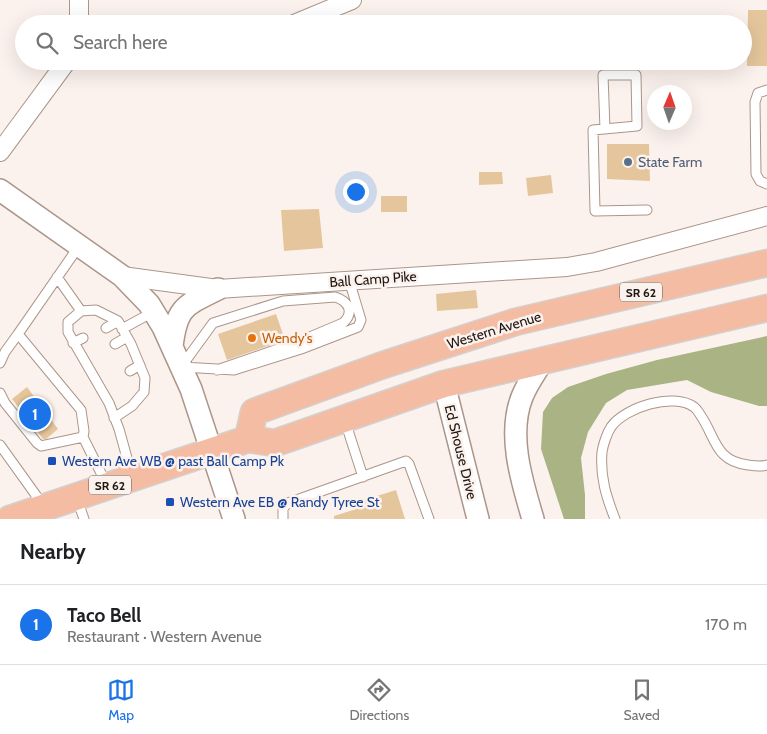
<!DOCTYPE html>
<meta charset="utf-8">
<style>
body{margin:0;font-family:Cabin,sans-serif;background:#f6f6f6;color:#202124}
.compass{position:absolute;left:647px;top:85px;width:45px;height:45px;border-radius:50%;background:#fff;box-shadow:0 5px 20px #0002;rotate:2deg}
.you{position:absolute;left:355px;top:191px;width:18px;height:18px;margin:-12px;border:4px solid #fff;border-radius:50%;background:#1a73e8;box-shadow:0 0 0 8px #1a73e833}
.badge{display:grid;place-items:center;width:32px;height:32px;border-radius:50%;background:#1a73e8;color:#fff;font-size:16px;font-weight:700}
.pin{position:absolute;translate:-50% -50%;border:2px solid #fff;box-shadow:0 1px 5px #0006}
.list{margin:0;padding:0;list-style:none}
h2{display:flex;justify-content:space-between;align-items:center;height:65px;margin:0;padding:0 20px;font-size:21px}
h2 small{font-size:16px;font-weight:400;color:#757577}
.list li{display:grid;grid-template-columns:32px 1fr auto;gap:15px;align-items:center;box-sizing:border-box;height:80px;padding:0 20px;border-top:1px solid #e0e0e0}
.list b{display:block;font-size:19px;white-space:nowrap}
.list p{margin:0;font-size:16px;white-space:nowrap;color:#757577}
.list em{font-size:16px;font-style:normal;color:#757577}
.icon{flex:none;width:28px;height:28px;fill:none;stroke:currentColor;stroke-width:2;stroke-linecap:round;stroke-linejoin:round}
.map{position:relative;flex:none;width:767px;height:519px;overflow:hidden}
.search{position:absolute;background:#fff;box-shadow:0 5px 20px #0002;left:15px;right:15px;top:15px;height:55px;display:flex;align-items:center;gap:12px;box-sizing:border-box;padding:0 18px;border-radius:28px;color:#757577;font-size:19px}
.sheet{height:145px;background:#fff}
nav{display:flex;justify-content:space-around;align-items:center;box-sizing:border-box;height:70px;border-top:1px solid #e0e0e0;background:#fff;font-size:14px;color:#757577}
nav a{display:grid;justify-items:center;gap:2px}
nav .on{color:#1a73e8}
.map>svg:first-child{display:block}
.forest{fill:#aab384}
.building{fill:#e5c69c}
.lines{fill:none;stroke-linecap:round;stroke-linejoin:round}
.service-casing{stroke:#ac9589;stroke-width:11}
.minor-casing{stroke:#ac9589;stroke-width:20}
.tertiary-casing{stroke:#ac9589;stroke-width:24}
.primary-casing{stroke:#d2d1d0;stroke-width:29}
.service{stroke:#fff;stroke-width:9}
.minor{stroke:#fff;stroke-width:18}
.tertiary{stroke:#fff;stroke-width:21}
.primary{stroke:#f4bca3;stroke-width:26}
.service-dot{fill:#5c6f8a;stroke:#fcf2ed;stroke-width:2}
.food-dot{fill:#e8710a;stroke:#fcf2ed;stroke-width:2}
.transit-dot{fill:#1a4fb4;stroke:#fcf2ed;stroke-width:2}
.labels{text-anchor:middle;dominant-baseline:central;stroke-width:5;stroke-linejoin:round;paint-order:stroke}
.shield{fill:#fcf2ed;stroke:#615954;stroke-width:1}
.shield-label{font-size:12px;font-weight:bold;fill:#1f1712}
.service-label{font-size:14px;fill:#4e5e75;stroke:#fcf2ed;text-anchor:start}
.street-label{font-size:14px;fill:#1f1712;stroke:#fcf2ed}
.food-label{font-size:14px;fill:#c56008;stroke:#fcf2ed;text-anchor:start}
.transit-label{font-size:14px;fill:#164399;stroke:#fcf2ed;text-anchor:start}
</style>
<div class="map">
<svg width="767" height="519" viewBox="0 0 767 519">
<rect width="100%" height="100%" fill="#fcf2ed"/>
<path class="forest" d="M767,336V406H759L711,392L687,380L627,390L606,403L588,432L581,458L585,495V519H564L541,449L543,412L552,398L568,387L606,374L657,360Z"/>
<path class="building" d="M748,10H767V66H747Z
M607,144H649L650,181L607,179Z
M479,172H502L503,184L479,185Z
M551,175L553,193L528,196L526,178Z
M381,196H407V212H381Z
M319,209L323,248L284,251L281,210Z
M476,290L478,308L437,311L436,294Z
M276,314L285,340L227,360L218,334Z
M27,387L58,429L46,439H43L12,399Z
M396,490L405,519H334V516L366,506L364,500Z"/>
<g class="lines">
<defs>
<path id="service" d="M767,90L758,93L755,102L756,174L760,181L767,184
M605,129L603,75H636L637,126L593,130L595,211L647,210
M79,246L18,334L81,410L84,431L83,437L107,485
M57,277L81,311L68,322V332L109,403L119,429L132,476
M81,311L96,310L118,321L131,344L145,378L144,392L132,406L114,418
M106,328L118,321
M122,329L153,312
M73,343L83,338
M115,344L127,337
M0,363L5,352L18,334
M181,367L213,323L283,301L335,297C348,301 355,312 343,323L298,342L217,370
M182,367L234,370L301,349L358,327L361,320L349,280
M130,371L140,365
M0,393L5,403L37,443L41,446L83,437
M345,421L363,477
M0,445L43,505
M77,499L84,519
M283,519V508L288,503L406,461L409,464L429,519
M615,519C606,496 600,477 602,452C603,445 607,433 611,427C625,407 674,392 694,407C697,409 699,413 701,416C716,438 715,461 748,465C755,466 761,467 767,465"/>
<path id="minor" d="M79,24V0
M294,24L352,0
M0,152L67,61
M122,276L218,289L567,267L596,262L767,216"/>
<path id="tertiary" d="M0,190L122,276L149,304L163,327L191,389L234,519
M172,346C177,307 184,306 218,289
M444,384L478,519
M533,519C522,482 507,435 522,397C527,384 536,372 543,360"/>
<path id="primary" d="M248,439L254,412L383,365L515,322L767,263
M10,519L248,439L275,443L444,384L767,308"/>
</defs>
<use href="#service" class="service-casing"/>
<use href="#minor" class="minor-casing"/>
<use href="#tertiary" class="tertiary-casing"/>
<use href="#primary" class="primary-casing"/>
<use href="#service" class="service"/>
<use href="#minor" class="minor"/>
<use href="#tertiary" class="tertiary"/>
<use href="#primary" class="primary"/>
</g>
<circle class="service-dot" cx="628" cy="162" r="5"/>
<circle class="food-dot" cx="252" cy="338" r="5"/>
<g class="transit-dot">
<rect x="47" y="456" width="10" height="10" rx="2.5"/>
<rect x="165" y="497" width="10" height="10" rx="2.5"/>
</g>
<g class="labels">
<g class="shield">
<rect x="620" y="282.5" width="42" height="19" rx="4"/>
<rect x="89" y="475.5" width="42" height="19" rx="4"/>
</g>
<g class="shield-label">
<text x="641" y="292">SR 62</text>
<text x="110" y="485">SR 62</text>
</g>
<g class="service-label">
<text x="638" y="162">State Farm</text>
</g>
<g class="street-label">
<text transform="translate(373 279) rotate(-4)">Ball Camp Pike</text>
<text transform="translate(494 330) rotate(-17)">Western Avenue</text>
<text transform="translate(461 452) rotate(76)">Ed Shouse Drive</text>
</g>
<g class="food-label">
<text x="262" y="338">Wendy's</text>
</g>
<g class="transit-label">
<text x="62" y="461">Western Ave WB @ past Ball Camp Pk</text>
<text x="180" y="502">Western Ave EB @ Randy Tyree St</text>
</g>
</g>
</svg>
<svg class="compass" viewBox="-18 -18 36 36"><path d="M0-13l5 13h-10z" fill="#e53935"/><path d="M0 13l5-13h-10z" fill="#757577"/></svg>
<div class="you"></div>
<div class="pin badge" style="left:35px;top:414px">1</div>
<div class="search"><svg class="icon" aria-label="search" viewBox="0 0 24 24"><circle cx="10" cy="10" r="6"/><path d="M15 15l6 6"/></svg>Search here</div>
</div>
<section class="sheet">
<h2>Nearby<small></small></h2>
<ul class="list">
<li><span class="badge">1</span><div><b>Taco Bell</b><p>Restaurant · Western Avenue</p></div><em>170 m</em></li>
</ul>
</section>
<nav>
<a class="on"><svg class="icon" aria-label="map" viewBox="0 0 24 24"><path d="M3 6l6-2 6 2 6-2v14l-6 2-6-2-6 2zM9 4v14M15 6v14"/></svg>Map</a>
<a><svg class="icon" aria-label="directions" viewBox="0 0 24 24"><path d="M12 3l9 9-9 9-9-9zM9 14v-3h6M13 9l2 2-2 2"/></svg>Directions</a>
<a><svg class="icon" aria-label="saved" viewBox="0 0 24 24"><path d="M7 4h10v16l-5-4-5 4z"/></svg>Saved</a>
</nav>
